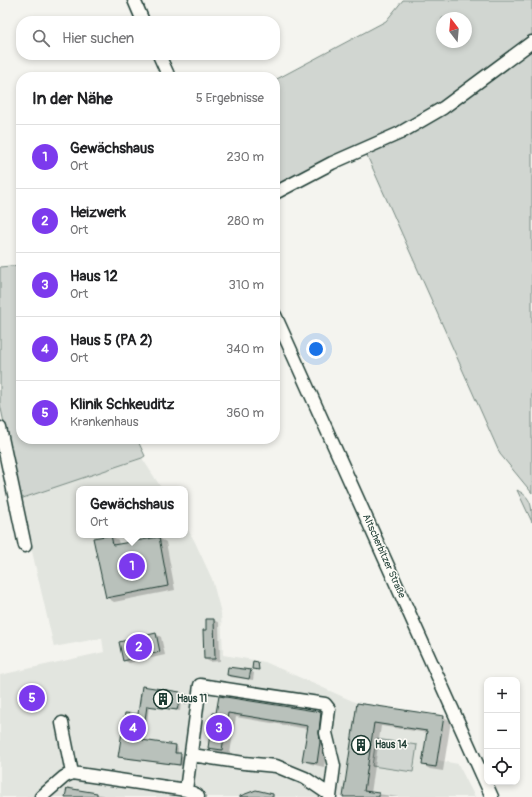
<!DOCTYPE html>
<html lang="de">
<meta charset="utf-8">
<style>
body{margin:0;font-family:Pangolin,sans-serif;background:#f6f6f6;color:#202124}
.controls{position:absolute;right:12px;bottom:12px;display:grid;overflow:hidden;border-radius:8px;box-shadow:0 2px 6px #0003}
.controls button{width:36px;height:36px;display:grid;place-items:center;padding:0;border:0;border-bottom:1px solid #e0e0e0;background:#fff;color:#202124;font:20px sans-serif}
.compass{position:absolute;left:436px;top:12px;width:36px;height:36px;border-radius:50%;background:#fff;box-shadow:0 2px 6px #0003;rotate:344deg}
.you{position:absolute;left:316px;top:349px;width:14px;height:14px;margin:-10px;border:3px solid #fff;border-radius:50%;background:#1a73e8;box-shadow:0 0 0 6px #1a73e833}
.badge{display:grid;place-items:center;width:26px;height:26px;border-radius:50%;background:#7c3aed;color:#fff;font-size:13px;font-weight:700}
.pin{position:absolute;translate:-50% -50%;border:2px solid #fff;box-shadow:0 1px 4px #0006}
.popup{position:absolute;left:76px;top:486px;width:112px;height:52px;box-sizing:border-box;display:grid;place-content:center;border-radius:8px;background:#fff;filter:drop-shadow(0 1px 3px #0005);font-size:13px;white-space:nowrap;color:#757577}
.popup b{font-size:15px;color:#202124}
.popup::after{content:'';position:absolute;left:50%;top:100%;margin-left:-8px;border:8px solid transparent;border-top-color:#fff}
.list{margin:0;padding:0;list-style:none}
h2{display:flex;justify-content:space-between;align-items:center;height:52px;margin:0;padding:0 16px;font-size:17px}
h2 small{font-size:13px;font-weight:400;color:#757577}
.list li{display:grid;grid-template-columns:26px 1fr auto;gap:12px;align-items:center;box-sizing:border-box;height:64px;padding:0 16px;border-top:1px solid #e0e0e0}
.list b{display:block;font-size:15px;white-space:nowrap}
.list p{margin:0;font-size:13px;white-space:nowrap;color:#757577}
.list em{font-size:13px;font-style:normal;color:#757577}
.icon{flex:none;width:22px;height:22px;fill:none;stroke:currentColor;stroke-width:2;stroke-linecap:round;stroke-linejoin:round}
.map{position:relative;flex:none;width:532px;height:797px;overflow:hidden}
.search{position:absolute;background:#fff;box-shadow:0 2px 6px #0003;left:16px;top:16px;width:264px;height:44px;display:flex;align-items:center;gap:10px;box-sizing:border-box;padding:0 14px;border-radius:16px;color:#757577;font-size:15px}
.panel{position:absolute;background:#fff;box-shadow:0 2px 6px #0003;left:16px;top:72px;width:264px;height:372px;border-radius:16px}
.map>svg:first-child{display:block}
.built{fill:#e2e5df}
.green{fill:#d1d6d1;stroke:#788a82;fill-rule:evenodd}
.shadow{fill:#0003}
.building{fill:#b9c1bb;stroke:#1f3d34}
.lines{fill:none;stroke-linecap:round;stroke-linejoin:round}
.minor-casing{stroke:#1f3d34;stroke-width:15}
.minor{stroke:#fdfcf7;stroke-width:12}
.labels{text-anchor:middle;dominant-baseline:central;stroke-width:3;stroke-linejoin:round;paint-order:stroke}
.street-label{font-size:10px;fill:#1f3d34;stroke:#fdfcf7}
.poi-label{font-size:10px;font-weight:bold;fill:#1f3d34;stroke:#fdfcf7;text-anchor:start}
</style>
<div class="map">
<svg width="532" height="797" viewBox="0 0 532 797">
<rect width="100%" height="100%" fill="#f4f4ef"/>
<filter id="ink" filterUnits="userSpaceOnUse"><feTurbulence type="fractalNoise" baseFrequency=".025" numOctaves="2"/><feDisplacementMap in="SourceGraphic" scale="8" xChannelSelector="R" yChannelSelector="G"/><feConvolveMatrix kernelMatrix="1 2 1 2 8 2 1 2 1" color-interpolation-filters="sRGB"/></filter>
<g filter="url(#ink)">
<path class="built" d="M142,458L162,489H79V535H185V525L194,540L212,579L221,613L223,655L265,662L357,703L444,716L437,760L458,764L475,797H0V675L104,652L102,638L54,647L20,499Z"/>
<path class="green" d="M403,0H532V37L444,102L390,134L361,144L275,187V80L386,21ZM442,18H466V42H442Z
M532,45V493L500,454L365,151Z
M21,265V439H137L145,456L142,458L20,499L0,404V267Z
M517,490C532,498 532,506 532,522Z
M376,739L417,745L413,772L372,766Z"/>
<path class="shadow" d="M111,536L118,540L119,545L159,538L166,542L175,590L114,602L106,597Z
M214,620L219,623L220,661L210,662L205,659L207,631Z
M156,634L161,637L165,655L129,663L124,660Z
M250,671L254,673L253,680L231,677L228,675Z
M143,687L180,693L189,698L188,704L181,703L180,711L149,706L145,742L176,746L178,748V754L183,756L182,766L122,758L119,756L139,716Z
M220,697L321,713L328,717L327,747L324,767L311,764L303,760L308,729L236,717L230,753L216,751L209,747L217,714Z
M358,704L444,717L451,721L443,771L430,769L423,765L428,733L381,726L371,793L399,797H344Z
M67,790L103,795L106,797H66Z"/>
<path class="building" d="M111,535L113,545L159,537L168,586L106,598L93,538Z
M206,619H214L215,659H204L203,630H206Z
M156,633L160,652L123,661L119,642Z
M253,661L258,662L259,670L252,669Z
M228,667L251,670L249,679L227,675Z
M142,686L180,692V694L187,695L186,703L179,702L177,710L147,706L142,740L176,745L175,753H181L180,765L118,757L125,713L138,714Z
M219,696L321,712L319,732L320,742L317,763L302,761L308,726L228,713L222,750L208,748L213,713H216Z
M357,703L444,716L436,767L422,765L427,731L374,723L364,791L379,793V797H343Z
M67,788L97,793V797H65Z
M256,790L273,794V797H240V796Z"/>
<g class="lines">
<defs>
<path id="minor" d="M134,0L143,21
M159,55L169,77
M275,193L332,163L400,133L443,108L532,42
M275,315L492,797
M0,428L25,546
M62,723L72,773
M192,755L244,763L276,766L305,778L330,795
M186,790L200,685L325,704L329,709L326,733L334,766L330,797
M41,797L64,777L72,773L186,790L197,795L198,797"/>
</defs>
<use href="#minor" class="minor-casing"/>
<use href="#minor" class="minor"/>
</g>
</g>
<defs>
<symbol id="building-ring" viewBox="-11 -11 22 22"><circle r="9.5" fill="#fdfcf7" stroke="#1f3d34" stroke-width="1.5"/><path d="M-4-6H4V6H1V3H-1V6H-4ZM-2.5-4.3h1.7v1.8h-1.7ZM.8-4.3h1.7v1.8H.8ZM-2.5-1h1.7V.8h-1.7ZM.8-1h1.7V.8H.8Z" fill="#1f3d34"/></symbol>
</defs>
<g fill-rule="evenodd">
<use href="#building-ring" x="152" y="688" width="22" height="22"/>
<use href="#building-ring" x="350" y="734" width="22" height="22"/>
</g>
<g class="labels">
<g class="street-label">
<text transform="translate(384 556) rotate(66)">Altscherbitzer Straße</text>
</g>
<g class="poi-label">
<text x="177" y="699">Haus 11</text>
<text x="375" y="745">Haus 14</text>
</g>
</g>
</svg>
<div class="controls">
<button>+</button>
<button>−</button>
<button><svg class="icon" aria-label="locate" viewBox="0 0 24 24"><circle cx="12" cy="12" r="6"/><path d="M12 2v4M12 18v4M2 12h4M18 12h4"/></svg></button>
</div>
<svg class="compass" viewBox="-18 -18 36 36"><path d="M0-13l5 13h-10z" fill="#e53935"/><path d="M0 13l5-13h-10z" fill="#757577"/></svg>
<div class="you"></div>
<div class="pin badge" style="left:132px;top:566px">1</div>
<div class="popup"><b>Gewächshaus</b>Ort</div>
<div class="pin badge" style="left:139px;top:647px">2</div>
<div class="pin badge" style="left:219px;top:728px">3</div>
<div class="pin badge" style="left:133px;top:728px">4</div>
<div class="pin badge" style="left:32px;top:698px">5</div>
<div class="search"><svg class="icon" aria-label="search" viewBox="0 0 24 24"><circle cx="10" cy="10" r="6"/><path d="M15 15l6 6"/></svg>Hier suchen</div>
<section class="panel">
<h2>In der Nähe<small>5 Ergebnisse</small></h2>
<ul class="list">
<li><span class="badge">1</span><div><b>Gewächshaus</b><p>Ort</p></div><em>230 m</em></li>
<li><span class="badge">2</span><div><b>Heizwerk</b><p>Ort</p></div><em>280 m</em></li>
<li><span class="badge">3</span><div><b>Haus 12</b><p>Ort</p></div><em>310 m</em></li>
<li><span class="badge">4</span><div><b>Haus 5 (PA 2)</b><p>Ort</p></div><em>340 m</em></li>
<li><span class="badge">5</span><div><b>Klinik Schkeuditz</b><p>Krankenhaus</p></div><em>360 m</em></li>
</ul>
</section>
</div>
